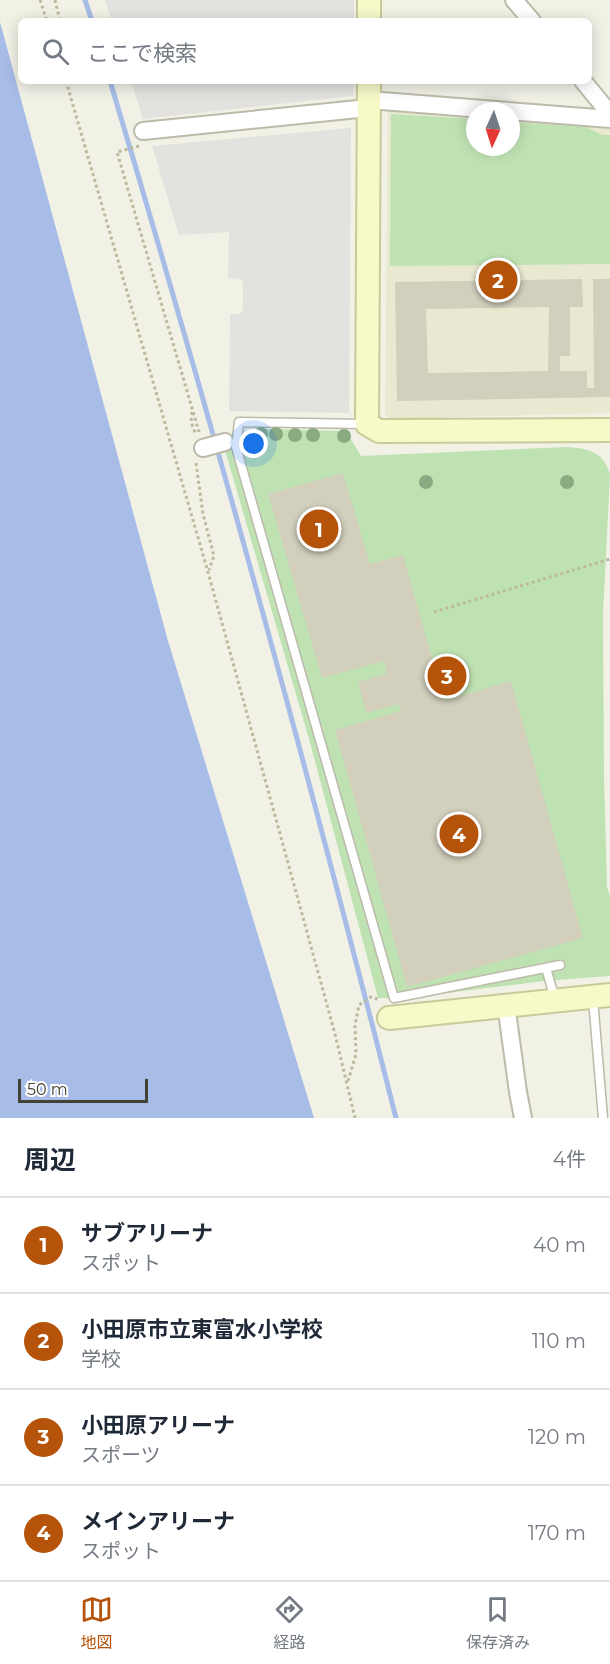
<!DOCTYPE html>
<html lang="ja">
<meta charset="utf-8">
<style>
body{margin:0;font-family:Montserrat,"Noto Sans JP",sans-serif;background:#f6f6f7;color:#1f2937}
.compass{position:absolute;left:466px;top:102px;width:54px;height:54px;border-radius:50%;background:#fff;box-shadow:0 3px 15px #0003;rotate:183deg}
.scale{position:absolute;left:18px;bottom:15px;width:130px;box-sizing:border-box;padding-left:6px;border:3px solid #434236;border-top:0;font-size:16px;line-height:21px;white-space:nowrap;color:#434236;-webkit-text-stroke:4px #fff;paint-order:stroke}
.you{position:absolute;left:254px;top:444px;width:21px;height:21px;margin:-15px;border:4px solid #fff;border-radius:50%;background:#1a73e8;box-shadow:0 0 0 9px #1a73e833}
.badge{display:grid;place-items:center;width:39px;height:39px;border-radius:50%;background:#b45309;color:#fff;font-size:20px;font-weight:700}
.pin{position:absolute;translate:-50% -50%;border:3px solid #fff;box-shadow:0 2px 6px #0006}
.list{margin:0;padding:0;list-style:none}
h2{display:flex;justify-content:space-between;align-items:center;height:78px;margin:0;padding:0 24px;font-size:26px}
h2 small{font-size:20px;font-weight:400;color:#747a83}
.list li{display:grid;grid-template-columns:39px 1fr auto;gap:18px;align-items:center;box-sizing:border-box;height:96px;padding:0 24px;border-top:2px solid #e0e1e3}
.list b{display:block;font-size:22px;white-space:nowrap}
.list p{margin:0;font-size:20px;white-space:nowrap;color:#747a83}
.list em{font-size:20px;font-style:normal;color:#747a83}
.icon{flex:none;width:33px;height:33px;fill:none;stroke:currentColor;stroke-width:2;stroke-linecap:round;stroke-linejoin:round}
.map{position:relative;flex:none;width:610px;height:1118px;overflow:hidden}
.search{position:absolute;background:#fff;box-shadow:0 3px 15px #0003;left:18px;right:18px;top:18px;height:66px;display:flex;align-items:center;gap:15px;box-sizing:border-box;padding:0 21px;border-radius:9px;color:#747a83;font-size:22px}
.sheet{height:462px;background:#fff}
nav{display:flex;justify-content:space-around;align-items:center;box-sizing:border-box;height:84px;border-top:2px solid #e0e1e3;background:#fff;font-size:16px;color:#747a83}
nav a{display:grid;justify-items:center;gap:3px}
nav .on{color:#b45309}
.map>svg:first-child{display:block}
.education{fill:#e9e9d1}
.green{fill:#bfe2b3}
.parking{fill:#e3e2de}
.water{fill:#a8bce8}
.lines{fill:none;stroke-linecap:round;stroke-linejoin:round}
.stream{stroke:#a8bce8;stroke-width:5}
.building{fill:#d2cfbd;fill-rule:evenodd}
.lane-casing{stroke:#bcbbaa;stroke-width:11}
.street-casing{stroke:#bcbbaa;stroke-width:20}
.secondary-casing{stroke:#c8ca98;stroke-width:26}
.path{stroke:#bcba9d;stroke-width:3;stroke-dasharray:3 3;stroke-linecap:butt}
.lane{stroke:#fff;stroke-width:8}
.street{stroke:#fff;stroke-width:16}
.secondary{stroke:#f7f9c9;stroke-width:22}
.tree{fill:#8aaa81}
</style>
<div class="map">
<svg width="610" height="1118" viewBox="0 0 610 1118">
<rect width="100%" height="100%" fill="#f1f1e6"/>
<path class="education" d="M388,107L475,114V147H511V116L593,123L599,128L610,129V413L390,419L385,414Z"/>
<path class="green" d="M391,114L475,119V147H511V122L586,127L602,135H610V264L390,266Z
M259,429L346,431L361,456L568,447C590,449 604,452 610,475L603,614L604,777L607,887L610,896V976L544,981L405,998H378L309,739L225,450Z"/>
<path class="parking" d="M105,0H354V21H112Z
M131,81H354L353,96L143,119Z
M351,128L349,413L229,411L230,314H239L243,310V282L240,279L228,278L229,232L179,235L152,146Z"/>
<path class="water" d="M0,22L168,641L314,1118H0Z"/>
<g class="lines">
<path class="stream" d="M85,0L92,21
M110,81C213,424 308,770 396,1118"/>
</g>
<path class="building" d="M582,279L583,307H570V356H560V371H587V388H594L593,279H610V397L397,401L395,282ZM549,307L548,371L428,373L426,309Z
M343,473L370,564L403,555L444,701L511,681L583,938L407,987L335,730L401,711L399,704L366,713L358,682L387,674L384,661L322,678L268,494Z"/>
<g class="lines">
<defs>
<path id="lane" d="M366,424L239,422L236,447L394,998L560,965
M546,968L555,999
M593,999L603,1118"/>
<path id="street" d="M514,0L532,21
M583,81L610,114
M369,100L610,119
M143,131L368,108
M203,448L225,442
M506,1004L518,1092L523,1118"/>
<path id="secondary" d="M369,0V21
M369,81L367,424L379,431L610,430
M389,1018L610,995"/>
</defs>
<use href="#lane" class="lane-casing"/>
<use href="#street" class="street-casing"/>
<use href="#secondary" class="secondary-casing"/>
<path class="path" d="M40,0L47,21
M55,0L60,21
M66,81L208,572L335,1034L355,1118
M139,146L117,152L199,432
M192,412L191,422L196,435
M196,463L203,514L214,556L209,570
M434,612L610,559
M348,1081L356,1054L355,1026L359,1005L371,997L380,1000"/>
<use href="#lane" class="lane"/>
<use href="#street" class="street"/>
<use href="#secondary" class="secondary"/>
</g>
<g class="tree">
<circle cx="261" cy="434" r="7"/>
<circle cx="276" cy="434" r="7"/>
<circle cx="295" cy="435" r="7"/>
<circle cx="313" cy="435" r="7"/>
<circle cx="344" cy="436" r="7"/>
<circle cx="426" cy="482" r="7"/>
<circle cx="567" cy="482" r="7"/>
</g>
</svg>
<svg class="compass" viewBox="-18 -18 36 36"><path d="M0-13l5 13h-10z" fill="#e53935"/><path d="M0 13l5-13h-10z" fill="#747a83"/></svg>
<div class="scale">50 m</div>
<div class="you"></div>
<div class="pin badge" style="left:319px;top:529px">1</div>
<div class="pin badge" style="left:498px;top:280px">2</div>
<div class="pin badge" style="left:447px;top:676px">3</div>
<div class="pin badge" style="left:459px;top:834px">4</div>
<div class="search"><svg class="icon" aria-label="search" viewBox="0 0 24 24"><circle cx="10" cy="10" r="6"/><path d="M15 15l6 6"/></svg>ここで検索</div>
</div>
<section class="sheet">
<h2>周辺<small>4件</small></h2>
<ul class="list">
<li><span class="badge">1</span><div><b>サブアリーナ</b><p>スポット</p></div><em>40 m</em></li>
<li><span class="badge">2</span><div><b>小田原市立東富水小学校</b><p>学校</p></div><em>110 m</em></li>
<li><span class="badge">3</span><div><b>小田原アリーナ</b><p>スポーツ</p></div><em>120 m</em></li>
<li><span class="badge">4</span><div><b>メインアリーナ</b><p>スポット</p></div><em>170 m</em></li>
</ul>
</section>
<nav>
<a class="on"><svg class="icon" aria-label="map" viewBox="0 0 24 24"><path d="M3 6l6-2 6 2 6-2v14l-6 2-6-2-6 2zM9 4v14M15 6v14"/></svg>地図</a>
<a><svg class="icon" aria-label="directions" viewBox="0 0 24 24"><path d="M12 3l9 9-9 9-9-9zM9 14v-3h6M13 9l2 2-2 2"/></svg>経路</a>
<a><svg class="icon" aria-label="saved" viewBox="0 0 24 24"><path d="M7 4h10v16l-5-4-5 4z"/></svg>保存済み</a>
</nav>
